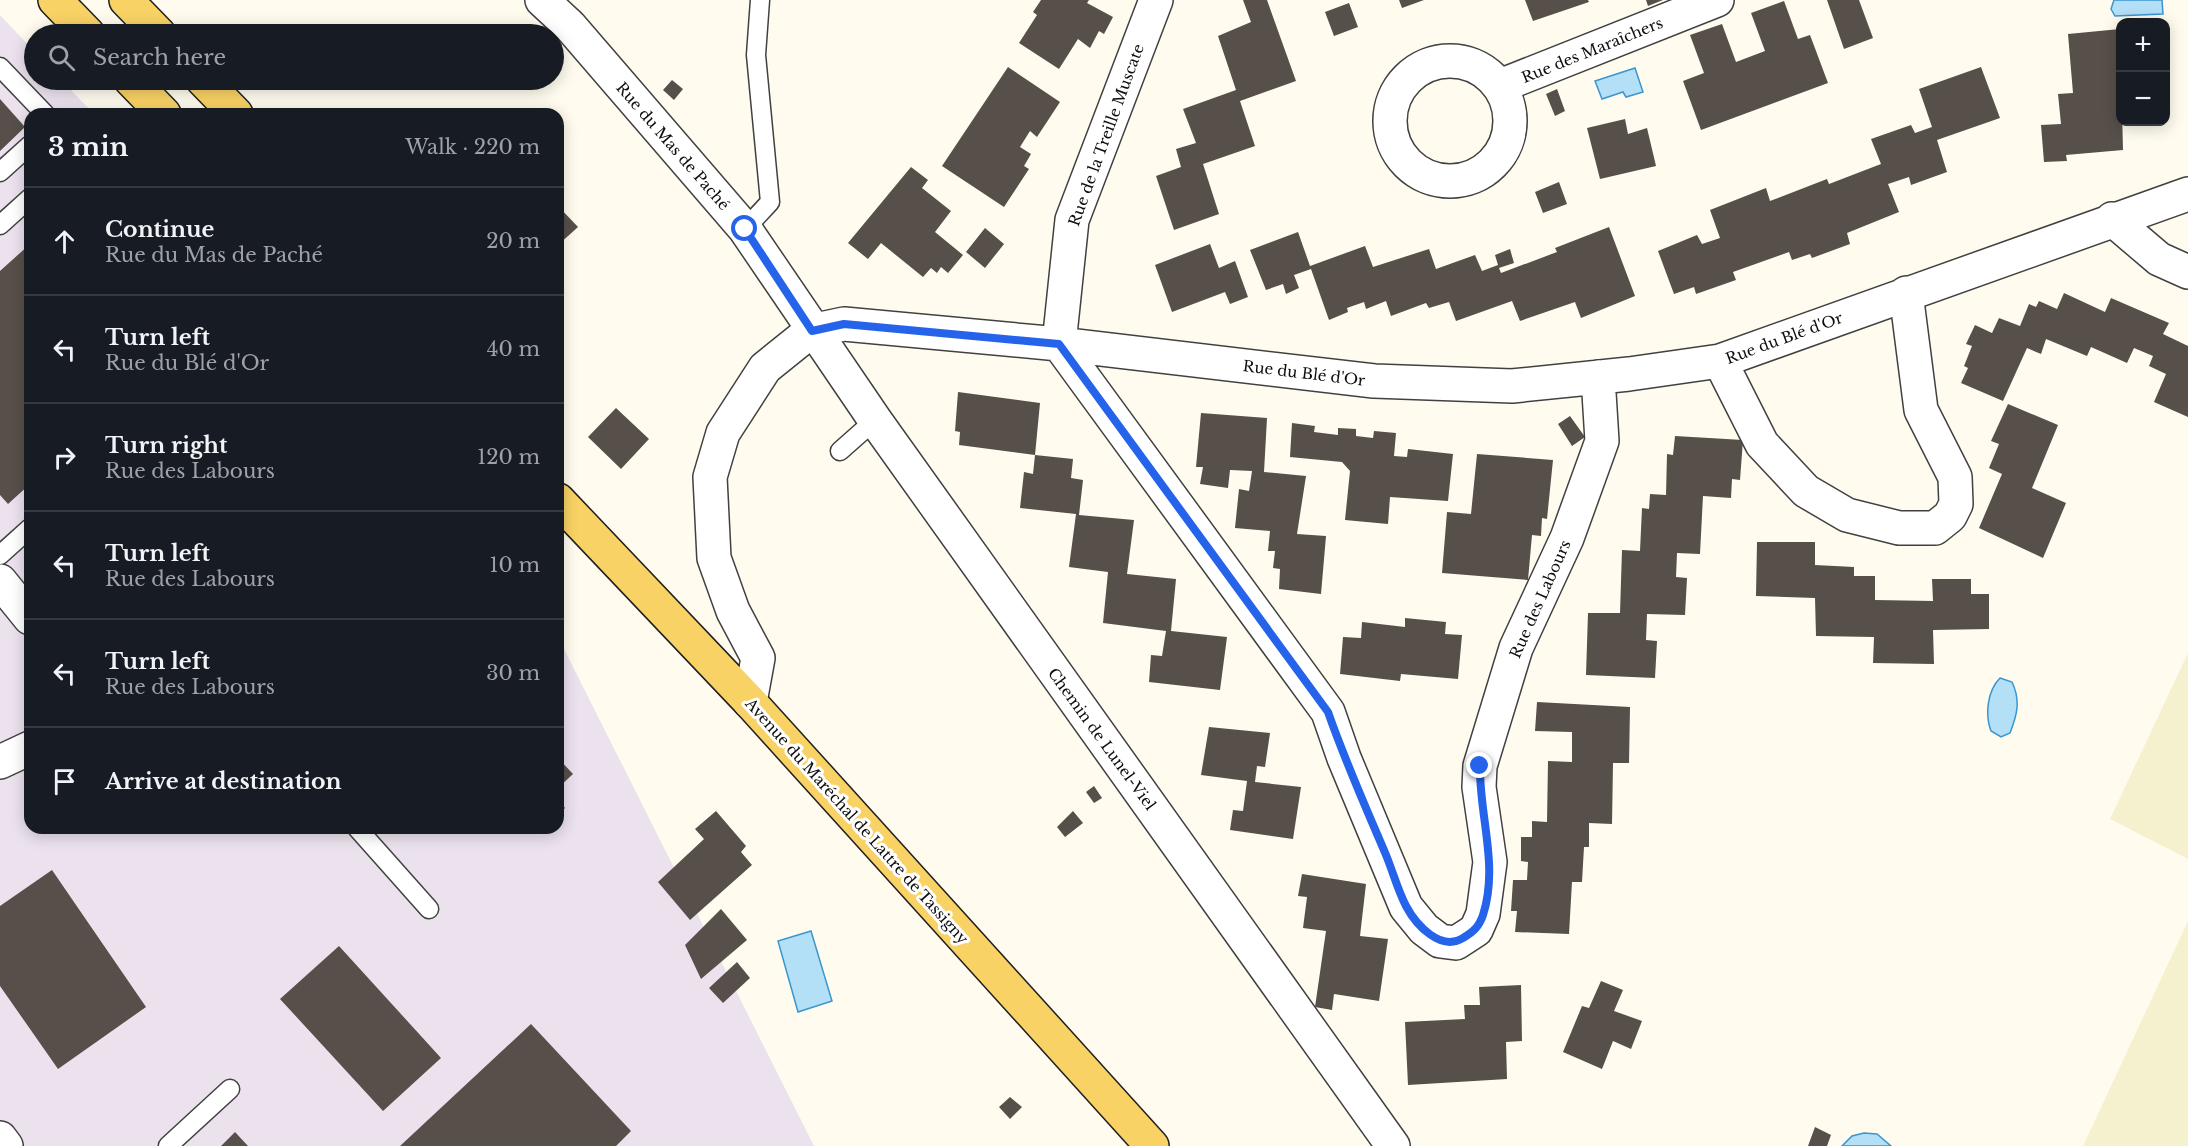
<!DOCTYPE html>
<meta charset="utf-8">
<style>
body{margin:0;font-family:"Libre Baskerville",serif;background:#242831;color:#f1f3f6}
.controls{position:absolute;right:18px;top:18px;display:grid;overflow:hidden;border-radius:12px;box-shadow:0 3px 15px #0003}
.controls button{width:54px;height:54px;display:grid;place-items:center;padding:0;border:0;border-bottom:2px solid #363941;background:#171b24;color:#f1f3f6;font:30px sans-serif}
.stop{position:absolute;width:18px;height:18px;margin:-14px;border:4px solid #2563eb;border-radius:50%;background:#fff}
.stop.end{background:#2563eb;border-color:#fff;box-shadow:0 2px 6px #0008}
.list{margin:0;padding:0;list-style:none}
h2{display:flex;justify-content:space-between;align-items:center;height:78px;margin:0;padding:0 24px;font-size:26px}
h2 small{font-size:20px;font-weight:400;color:#9ea1a6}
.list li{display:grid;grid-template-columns:39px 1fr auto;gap:18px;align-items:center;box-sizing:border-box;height:108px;padding:0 24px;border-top:2px solid #363941}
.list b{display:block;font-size:22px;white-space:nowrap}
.list p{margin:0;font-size:20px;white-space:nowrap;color:#9ea1a6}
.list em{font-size:20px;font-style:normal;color:#9ea1a6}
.icon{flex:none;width:33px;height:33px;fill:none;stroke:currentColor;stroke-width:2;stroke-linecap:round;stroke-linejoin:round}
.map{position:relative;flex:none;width:2188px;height:1146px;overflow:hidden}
.search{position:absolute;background:#171b24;box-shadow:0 3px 15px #0003;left:24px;top:24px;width:540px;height:66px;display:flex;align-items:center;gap:15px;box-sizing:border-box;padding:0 21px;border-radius:33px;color:#9ea1a6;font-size:22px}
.panel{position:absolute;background:#171b24;box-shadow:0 3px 15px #0003;left:24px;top:108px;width:540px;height:726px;border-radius:18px}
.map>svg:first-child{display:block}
.industrial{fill:#ebe2ed}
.farmland{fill:#f5f1cf}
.water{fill:#b3dff7;stroke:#3a96ce;stroke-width:1.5}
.building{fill:#574f4a}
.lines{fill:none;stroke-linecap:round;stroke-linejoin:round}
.lane-casing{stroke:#414141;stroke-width:21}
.street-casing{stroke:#414141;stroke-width:36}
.primary-casing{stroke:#1f1f1f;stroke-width:36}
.lane{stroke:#fff;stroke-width:18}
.street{stroke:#fff;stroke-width:33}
.primary{stroke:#f9d265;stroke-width:33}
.route{stroke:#2563eb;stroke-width:8}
.labels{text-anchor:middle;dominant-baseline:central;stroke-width:6;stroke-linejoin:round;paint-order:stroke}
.street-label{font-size:15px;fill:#0e0e0e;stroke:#fff}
</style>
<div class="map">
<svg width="2188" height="1146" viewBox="0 0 2188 1146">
<rect width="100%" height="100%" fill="#fffcef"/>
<path class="industrial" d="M0,15L34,51V80H61L94,114H30V828H558V637L814,1146H0Z"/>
<path class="farmland" d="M2188,653V859L2110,819Z
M2188,921V1146H2083Z"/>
<path class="water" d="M2114,0H2162L2163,14L2115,16L2111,9Z
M1635,68L1643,92L1626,97L1623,92L1602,99L1595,81Z
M2000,678L2012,682C2021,701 2017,715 2010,733L2001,737L1991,731C1985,715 1987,691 2000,678Z
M811,931L832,1001L798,1012L778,941Z
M1864,1133L1877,1134L1891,1146H1842L1852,1136Z"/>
<path class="building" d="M1041,0H1089L1087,3L1113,17L1104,34L1099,31L1090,48L1078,39L1059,69L1019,43L1037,15L1033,12Z
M1243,0H1267L1296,81L1240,101L1255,146L1203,164L1219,214L1174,230L1156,176L1181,167L1176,149L1196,143L1183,109L1236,90L1218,36L1251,22Z
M1399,0H1424L1402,8Z
M1525,0H1588L1589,2L1533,21Z
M1646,0H1663L1648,6Z
M1827,0H1859L1873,38L1844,49Z
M1784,1L1798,39L1810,35L1828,83L1701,130L1683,81L1704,73L1690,35L1722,24L1736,62L1765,51L1751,13Z
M1349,3L1358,27L1334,36L1325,12Z
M2120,29L2123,150L2066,155L2067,161L2044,162L2041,125L2061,124L2058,94L2073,93L2068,34Z
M1008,67L1060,102L1037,137L1030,131L1020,147L1031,154L1024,166L1029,169L1004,207L942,166Z
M1981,67L2000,118L1937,140L1947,172L1911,185L1909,177L1888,184L1899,212L1847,233L1850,244L1812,258L1810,254L1792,260L1789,252L1733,272L1736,280L1696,294L1694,287L1674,294L1658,251L1697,235L1702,244L1720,238L1710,210L1766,188L1770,201L1827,179L1829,184L1881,164L1871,139L1911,125L1915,133L1932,127L1919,89Z
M672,80L683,89L674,100L663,90Z
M1557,89L1565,111L1555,116L1546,94Z
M0,99L25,127L0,151Z
M1625,119L1628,134L1647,128L1656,166L1600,179L1587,128Z
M911,167L928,180L922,188L951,211L935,232L963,255L948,273L941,267L937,273L931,268L923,277L881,243L868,259L848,243Z
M1559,182L1567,204L1543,213L1535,192Z
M558,206L578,227L558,245Z
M1609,227L1635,296L1581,318L1575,302L1520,321L1512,301L1456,321L1449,302L1429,308L1426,303L1391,316L1386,301L1366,309L1364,302L1347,308L1348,312L1329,320L1311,269L1294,275L1299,288L1286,294L1283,284L1266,290L1250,250L1298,232L1310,266L1365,246L1373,267L1429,249L1436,269L1475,255L1482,271L1498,265L1495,255L1510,249L1514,263L1499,268L1501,273L1557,252L1555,248Z
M985,228L1004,244L985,268L966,252Z
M30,244V484L8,504L0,495V271Z
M1210,244L1219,268L1235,261L1248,297L1230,304L1225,292L1172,312L1155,265Z
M2064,293L2105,312L2111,298L2169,323L2163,334L2188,346V417L2154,402L2166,374L2149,366L2153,356L2134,348L2127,363L2091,347L2087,356L2046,339L2041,354L2027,348L2003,401L1961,383L1968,368L1964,366L1972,346L1966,344L1975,325L1992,333L1999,318L2020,326L2029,304L2036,307L2039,301L2057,309Z
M958,392L1040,403L1035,455L959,445L960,432L955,431Z
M2008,404L2058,425L2032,488L2066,503L2043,558L1979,528L2002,474L1989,468L1999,444L1991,441Z
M616,408L649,439L621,469L588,437Z
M1201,413L1267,418L1264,472L1306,476L1297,534L1326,536L1321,594L1279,589L1280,569L1273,568L1275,551H1268L1270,531L1235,528L1239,489L1249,491L1252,471L1230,470L1228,488L1200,484L1203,467H1196Z
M1570,416L1585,437L1572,446L1558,424Z
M1292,423L1315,426L1314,432L1338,435V428L1356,429V436L1373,438L1374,431L1396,433L1394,456L1407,457L1408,449L1453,454L1448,501L1390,497L1388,524L1345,520L1350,471L1342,462L1290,457Z
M1675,436L1743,440L1740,480L1732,479L1731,498L1703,496L1700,554L1677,553L1676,577L1687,578L1685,615L1647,614L1646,640L1657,641L1655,678L1586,675L1588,613H1620L1622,550L1640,551L1642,508L1649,509L1650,494L1666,495L1667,454L1673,455Z
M1477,454L1553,460L1547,519L1542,518L1541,536L1532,535L1528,580L1442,573L1447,512L1471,514Z
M1035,455L1073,459L1071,478L1083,480L1079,515L1134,520L1127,574L1176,579L1171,631L1227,637L1220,690L1149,682L1151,655L1162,656L1166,631L1103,623L1108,572L1069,567L1076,514L1020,508L1024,472L1033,474Z
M1757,542H1815V565L1854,567V576H1875V600L1933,601L1932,579H1971V594H1989V629L1933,630L1934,664L1873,663L1874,637L1816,636L1815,598L1756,596Z
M1405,618L1446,622L1445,634L1462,635L1458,679L1401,674L1400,681L1340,674L1343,637L1361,638L1362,622L1405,627Z
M1537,702L1630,707L1629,763H1613L1612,824L1589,823V847H1584L1582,882H1572L1569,934L1515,932L1517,911H1511L1513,880H1527L1528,862L1521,861V837H1532V821L1547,822L1548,761L1572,762V732L1535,731Z
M1209,727L1270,733L1265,767L1257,766L1255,782L1301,787L1293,839L1230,830L1233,810L1243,811L1247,781L1201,775Z
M558,758L573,774L558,788Z
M1094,786L1102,798L1094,803L1086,792Z
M558,800L565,808L558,815Z
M716,811L746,846L741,852L752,865L690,920L658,882L704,839L695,829Z
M1073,811L1083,823L1065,837L1057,827Z
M52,870L146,1007L58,1069L0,986V906Z
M1302,874L1366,884L1360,936L1388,939L1379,1001L1334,994L1332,1010L1315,1007L1326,931L1303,928L1307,897L1298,896Z
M721,909L747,940L701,979L685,945Z
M339,946L441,1058L383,1111L280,999Z
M737,962L750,978L723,1003L709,988Z
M1601,981L1623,990L1614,1011L1642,1021L1631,1049L1613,1041L1602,1069L1563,1052L1582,1006L1589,1008Z
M1521,985L1522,1041L1506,1042L1507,1079L1408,1085L1405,1022L1465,1019L1464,1005H1480L1479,987Z
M531,1024L631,1131L616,1146H400Z
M1010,1097L1022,1107L1010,1119L999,1107Z
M1815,1127L1831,1135L1827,1146H1808Z
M235,1132L248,1146H221Z"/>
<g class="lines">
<defs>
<path id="lane" d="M0,67L45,114
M0,172L30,145
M0,225L30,198
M745,229L770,202L756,55L760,0
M840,451L875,420
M0,555L30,528
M357,828L429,909
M168,1146L230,1089"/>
<path id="street" d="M542,0L570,26L745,229L875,420L1393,1146
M1156,0L1072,220L1059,344L1328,712L1344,758L1406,907L1424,929L1440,941L1456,943L1476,930L1483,914L1490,862L1479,787L1480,766L1516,648L1567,538L1602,441L1598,377
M1390 121a60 60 0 1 1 120 0a60 60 0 1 1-120 0Z
M1500,86L1717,0
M2112,219L2159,259L2188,272
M1720,361L1762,444L1806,491L1847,515L1899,528H1935L1950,516L1956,504L1955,477L1921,410L1906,293
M0,581L30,618
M750,702L758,658L733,611L714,558L710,477L723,433L765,368L811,331L844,324L1059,344L1374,381L1512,386L1629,374L1720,361L2188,194
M0,762L30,748
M0,1138L6,1146"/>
<path id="primary" d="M55,0L88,34
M126,0L159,34
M131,80L164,114
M203,80L236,114
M558,500L750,702L1152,1146"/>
</defs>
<use href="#lane" class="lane-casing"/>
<use href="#street" class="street-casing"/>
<use href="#primary" class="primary-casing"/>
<use href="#lane" class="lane"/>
<use href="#street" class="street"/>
<use href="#primary" class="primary"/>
</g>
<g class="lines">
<path class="route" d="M745,229L812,331L844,324L1059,344L1328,712C1345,761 1366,808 1386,855C1393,872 1398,891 1406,906C1416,925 1441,952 1463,938C1473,932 1479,927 1483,915C1499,866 1479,815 1480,766"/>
</g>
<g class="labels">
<g class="street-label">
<text transform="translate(1592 50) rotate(-22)">Rue des Maraîchers</text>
<text transform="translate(1106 135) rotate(-70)">Rue de la Treille Muscate</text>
<text transform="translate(673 146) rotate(49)">Rue du Mas de Paché</text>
<text transform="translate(1784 338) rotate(-20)">Rue du Blé d'Or</text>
<text transform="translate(1304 373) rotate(7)">Rue du Blé d'Or</text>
<text transform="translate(1540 599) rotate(-66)">Rue des Labours</text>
<text transform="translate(1102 739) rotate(54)">Chemin de Lunel-Viel</text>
<text transform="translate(857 821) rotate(48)">Avenue du Maréchal de Lattre de Tassigny</text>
</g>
</g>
</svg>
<div class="controls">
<button>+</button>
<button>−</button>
</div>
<div class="stop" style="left:745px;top:229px"></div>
<div class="stop end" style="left:1480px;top:766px"></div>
<div class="search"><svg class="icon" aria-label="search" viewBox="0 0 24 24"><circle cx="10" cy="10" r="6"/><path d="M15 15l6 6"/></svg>Search here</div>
<section class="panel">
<h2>3 min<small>Walk · 220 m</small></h2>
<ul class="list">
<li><svg class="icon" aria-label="ahead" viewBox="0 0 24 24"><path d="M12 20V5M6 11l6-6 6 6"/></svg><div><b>Continue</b><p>Rue du Mas de Paché</p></div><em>20 m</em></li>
<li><svg class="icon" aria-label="left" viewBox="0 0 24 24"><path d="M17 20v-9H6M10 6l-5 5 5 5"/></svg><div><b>Turn left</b><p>Rue du Blé d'Or</p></div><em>40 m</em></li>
<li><svg class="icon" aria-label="right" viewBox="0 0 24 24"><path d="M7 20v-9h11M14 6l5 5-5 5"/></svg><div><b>Turn right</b><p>Rue des Labours</p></div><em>120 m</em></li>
<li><svg class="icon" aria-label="left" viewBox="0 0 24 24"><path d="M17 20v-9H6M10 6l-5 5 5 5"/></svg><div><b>Turn left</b><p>Rue des Labours</p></div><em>10 m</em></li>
<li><svg class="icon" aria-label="left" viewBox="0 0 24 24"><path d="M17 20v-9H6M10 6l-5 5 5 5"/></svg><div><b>Turn left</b><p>Rue des Labours</p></div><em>30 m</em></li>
<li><svg class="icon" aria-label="arrive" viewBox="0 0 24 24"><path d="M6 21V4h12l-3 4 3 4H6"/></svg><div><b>Arrive at destination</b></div></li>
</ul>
</section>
</div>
